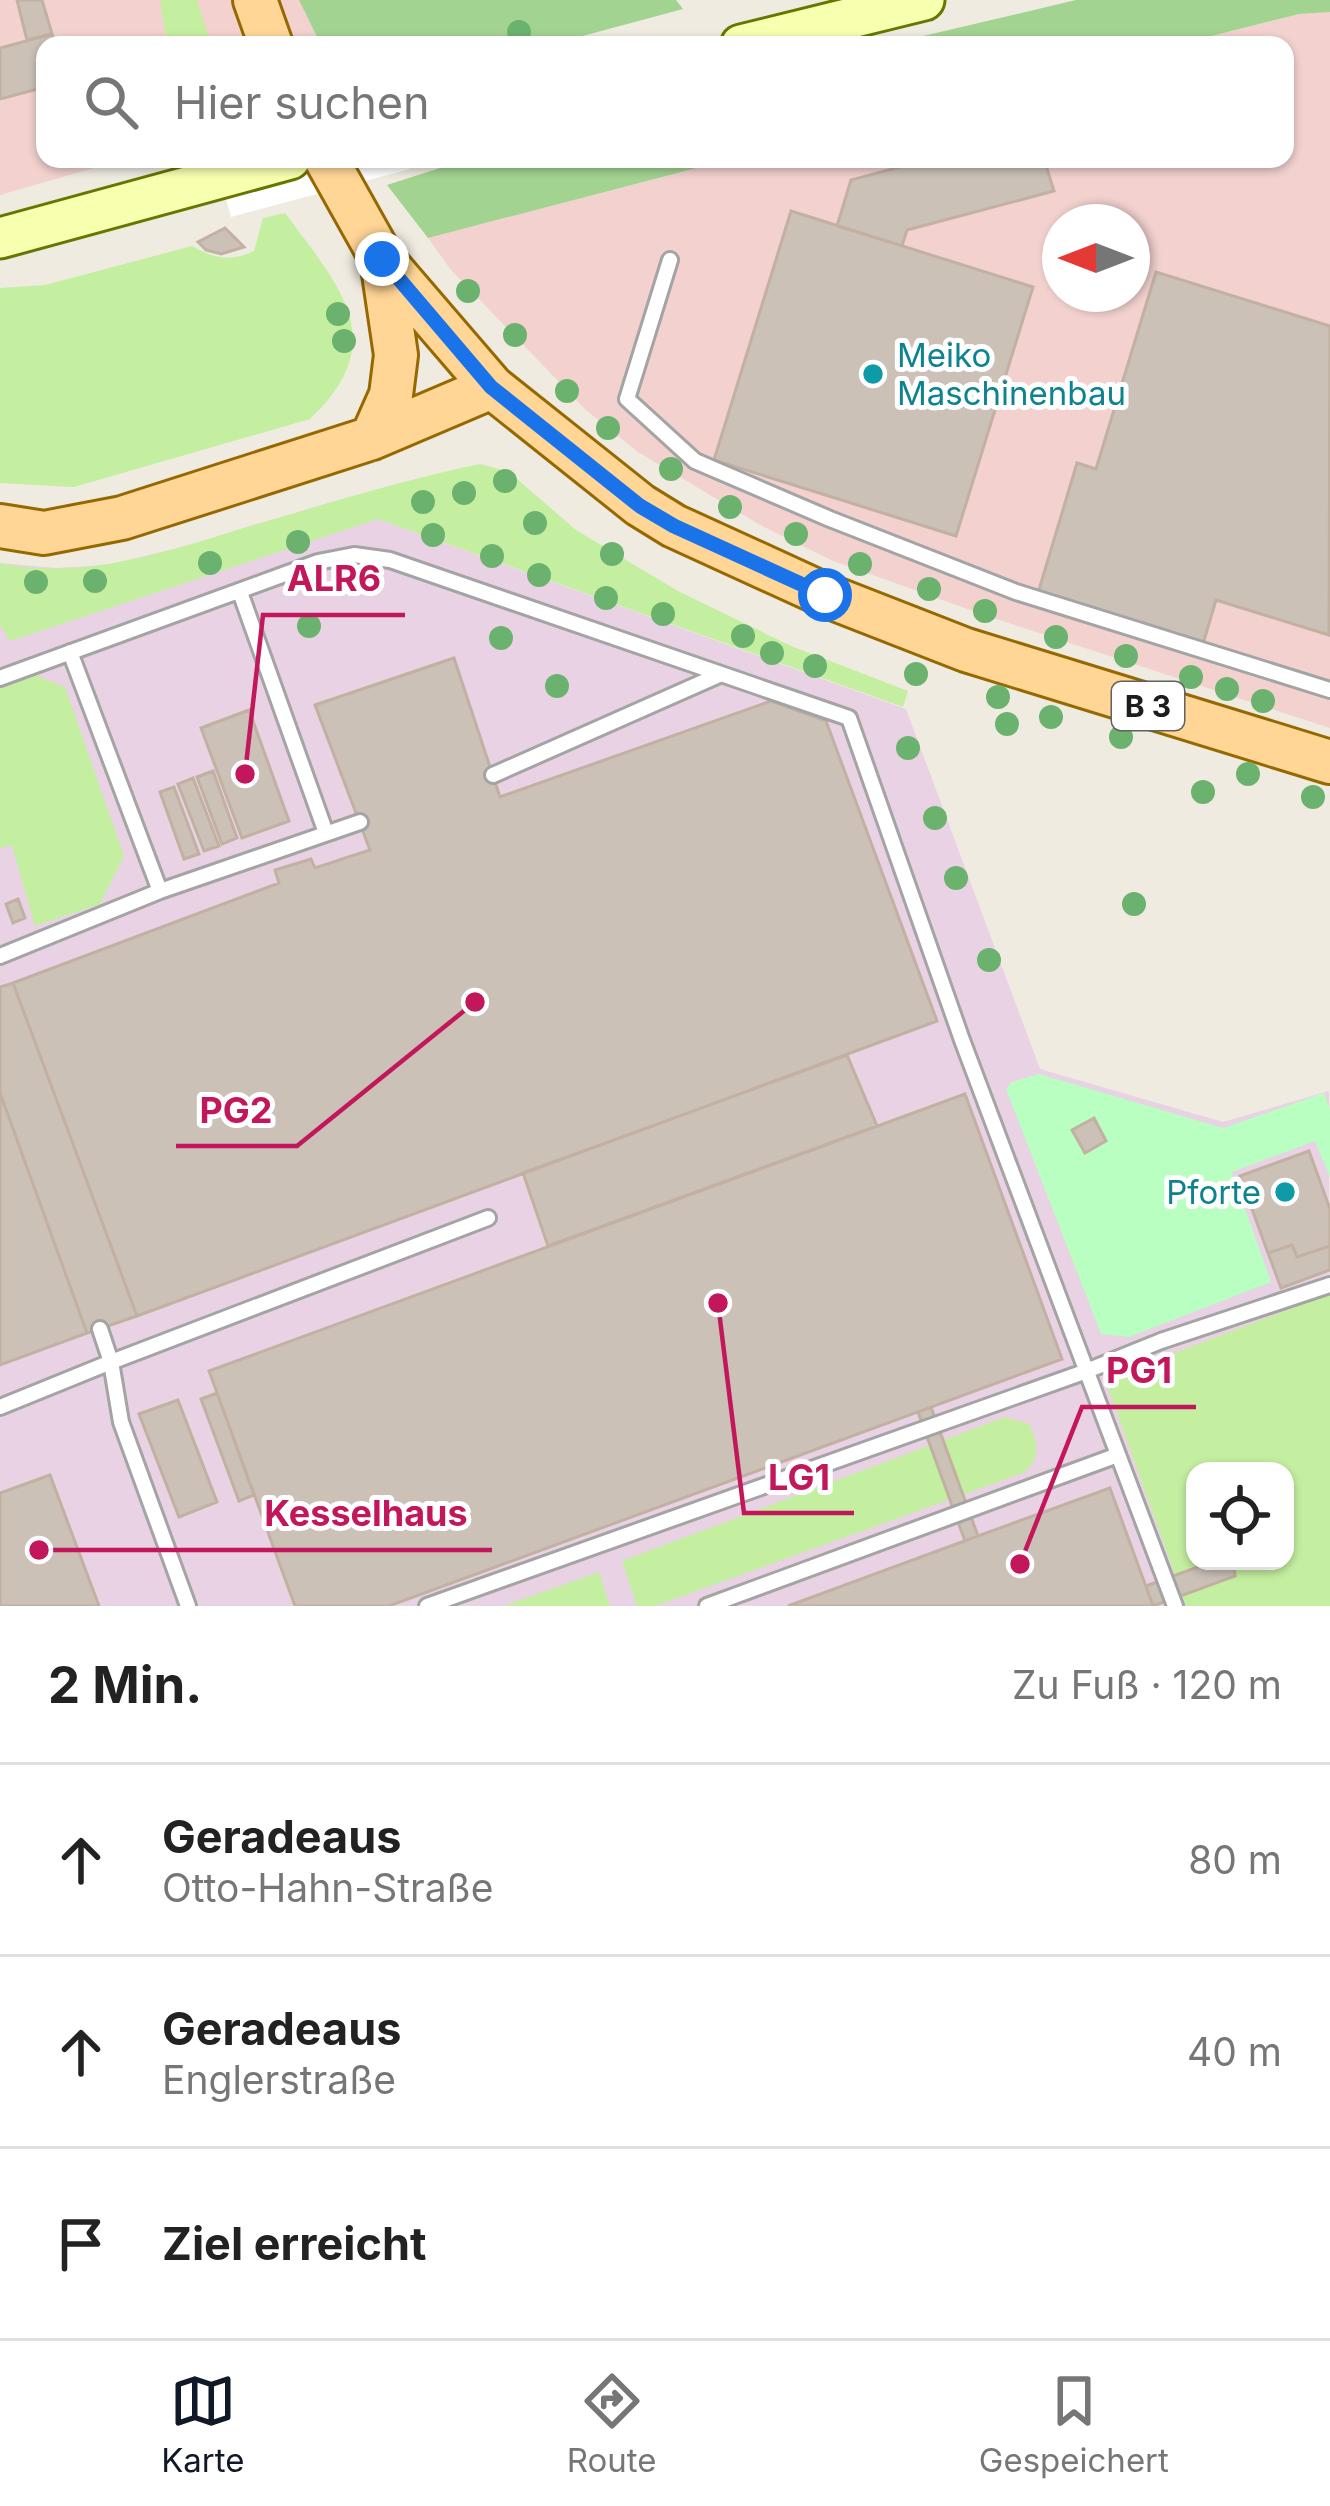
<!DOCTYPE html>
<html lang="de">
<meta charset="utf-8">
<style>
body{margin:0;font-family:Inter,sans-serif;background:#f2f2f2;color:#222}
.controls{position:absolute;right:36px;bottom:36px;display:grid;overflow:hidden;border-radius:24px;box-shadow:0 3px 9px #0004}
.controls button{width:108px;height:108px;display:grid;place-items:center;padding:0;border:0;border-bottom:3px solid #e0e0e0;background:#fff;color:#222;font:60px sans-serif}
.compass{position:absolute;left:1042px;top:204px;width:108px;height:108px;border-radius:50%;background:#fff;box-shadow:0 3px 9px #0004;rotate:270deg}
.stop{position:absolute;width:36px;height:36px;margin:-27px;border:9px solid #1a73e8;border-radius:50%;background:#fff}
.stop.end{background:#1a73e8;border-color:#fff;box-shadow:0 3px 12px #0008}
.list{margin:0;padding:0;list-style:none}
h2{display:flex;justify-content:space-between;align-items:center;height:156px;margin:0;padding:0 48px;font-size:51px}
h2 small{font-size:39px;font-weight:400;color:#767676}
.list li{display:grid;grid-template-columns:78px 1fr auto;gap:36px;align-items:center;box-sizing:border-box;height:192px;padding:0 48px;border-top:3px solid #e0e0e0}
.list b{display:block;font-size:45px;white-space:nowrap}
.list p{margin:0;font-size:39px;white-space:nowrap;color:#767676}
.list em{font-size:39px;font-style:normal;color:#767676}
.icon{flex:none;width:66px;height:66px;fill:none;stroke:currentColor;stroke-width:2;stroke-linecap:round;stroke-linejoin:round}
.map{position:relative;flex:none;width:1330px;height:1606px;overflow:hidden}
.search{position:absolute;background:#fff;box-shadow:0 3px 9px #0004;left:36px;right:36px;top:36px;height:132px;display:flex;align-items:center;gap:30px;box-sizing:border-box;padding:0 42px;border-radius:24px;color:#767676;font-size:45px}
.sheet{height:732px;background:#fff}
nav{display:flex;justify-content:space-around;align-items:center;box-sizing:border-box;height:168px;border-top:3px solid #e0e0e0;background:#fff;font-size:33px;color:#767676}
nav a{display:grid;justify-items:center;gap:6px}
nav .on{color:#111827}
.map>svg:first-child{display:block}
.commercial{fill:#f2d1ce;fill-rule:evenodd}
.industrial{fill:#e9d2e4;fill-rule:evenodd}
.grass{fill:#c4efa1;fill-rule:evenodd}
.forest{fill:#a2d391}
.park{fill:#b8ffc1}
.pier{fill:#fff}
.building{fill:#cbc1b7;stroke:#c2b1a2;stroke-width:3}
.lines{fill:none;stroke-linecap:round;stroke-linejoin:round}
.service-casing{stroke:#a4a4a4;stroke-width:20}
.secondary-casing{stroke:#670;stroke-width:45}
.primary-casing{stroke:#956900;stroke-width:48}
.service{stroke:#fff;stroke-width:14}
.secondary{stroke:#f8ffaf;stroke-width:39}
.primary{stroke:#ffd696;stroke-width:42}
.tree{fill:#6cb26f}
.route{stroke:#1a73e8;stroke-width:15}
.culture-dot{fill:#0f9aa8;stroke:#fff;stroke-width:4.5}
.labels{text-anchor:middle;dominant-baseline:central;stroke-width:10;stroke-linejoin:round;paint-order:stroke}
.shield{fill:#fff;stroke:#616161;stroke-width:3}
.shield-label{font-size:30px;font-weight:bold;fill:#1d1d1d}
.culture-label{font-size:33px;fill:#0d838f;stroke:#fff;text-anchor:start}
.leader{fill:none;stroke:#c2185b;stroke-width:4.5}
.callout-dot{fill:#c2185b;stroke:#fff;stroke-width:4.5}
.callout-label{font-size:36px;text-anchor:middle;font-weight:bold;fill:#c2185b;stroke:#fff;stroke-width:10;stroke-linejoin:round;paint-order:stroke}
</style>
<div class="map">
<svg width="1330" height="1606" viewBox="0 0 1330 1606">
<rect width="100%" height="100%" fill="#efebe1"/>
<path class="commercial" d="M0,0H299L321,45H45V159H125L0,195Z
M1330,12V728L987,616L831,560L762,526L638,452L586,410L451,270L428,238L731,159H1285V45H1176L1299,14ZM1060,222H1132V294H1060Z"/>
<path class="industrial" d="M378,519L906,709L1040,1069L1223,1122L1329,1091L1330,1606H0V563L56,568L107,565L191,545L259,523ZM1195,1471H1285V1561H1195Z"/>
<path class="grass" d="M160,0H197L211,45H167Z
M285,213C339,286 393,341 310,419L74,487L0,483V288L45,285L192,246C215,259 230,262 254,251L263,218Z
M480,464L509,472L576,530L678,591L791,646L908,691L903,707L378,519L10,641L0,625V563C89,582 179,547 264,522C336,501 406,479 480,464Z
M32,674L65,687L124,856L100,904L35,926L12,845L0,848V688Z
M1330,1294V1606H1186L1105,1379ZM1195,1471H1285V1561H1195Z
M1005,1417L1029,1424C1038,1443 1041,1459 1023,1473L655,1606H637L622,1561Z
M599,1572L610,1606H504Z"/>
<path class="forest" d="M299,0H676L683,9L549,45H321Z
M1076,0H1330V12L1299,14L1176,45H885Z
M468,159H731L428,238L387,185Z"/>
<path class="park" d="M1039,1074L1223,1128L1324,1093L1330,1110V1177L1315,1141L1232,1172L1271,1282L1129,1337L1101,1334L1006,1089L1012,1082Z"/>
<path class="pier" d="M215,159H407L410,169L231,217Z"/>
<path class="building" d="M17,0H42L52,34L27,40Z
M52,34L55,45H45V87L0,99V48Z
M930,159H1044L1054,191L907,230L902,246L837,226L851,180Z
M791,211L1033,287L956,536L714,460Z
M225,228L244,247L221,254L206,250L198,242Z
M1156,272L1330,326L1329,635L1216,600L1203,644L1038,593L1077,463L1096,469Z
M454,658L500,797L771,701L826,721L937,1021L137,1316L13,983L279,883L275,870L311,859L315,868L370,850L315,705Z
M249,710L289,821L242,838L201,728Z
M213,771L237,838L222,844L197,777Z
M193,778L219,846L204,851L178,784Z
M174,787L199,854L184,859L160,792Z
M18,899L25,918L13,923L6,904Z
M13,983L137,1316L87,1333L0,1093V987Z
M847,1055L877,1126L548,1246L523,1173Z
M0,1093L87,1333L0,1365Z
M965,1094L1062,1359L389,1606H295L209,1371Z
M1094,1118L1106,1141L1085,1153L1072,1130Z
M1309,1151L1330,1209V1246L1297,1257L1292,1245L1268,1253L1240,1176Z
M1292,1245L1297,1257L1330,1246V1270L1281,1288L1268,1253Z
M217,1393L254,1495L239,1501L201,1399Z
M178,1400L217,1502L179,1517L139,1414Z
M931,1407L978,1536L965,1541L918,1412Z
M50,1475L99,1606H0V1493Z
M1110,1488L1153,1606H788L978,1536Z
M1214,1561H1233L1235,1576L1153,1606L1146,1586Z"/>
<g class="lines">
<defs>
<path id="service" d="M670,260L627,399L695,461L830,519L1016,592L1330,690
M240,592L326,833
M70,652L160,891
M0,678L318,562L354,555L390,560L849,718L962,1040L1175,1606
M493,775L719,675
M0,956L160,891L360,822
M100,1329L111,1362L488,1218
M0,1407L111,1362L121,1422L188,1606
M427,1606L1084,1372L1161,1341L1330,1285
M707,1606L1115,1456"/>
<path id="secondary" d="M741,45L924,0
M0,238L290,159"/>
<path id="primary" d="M255,0L271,45
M326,159L382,259L492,387L640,505L674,526L825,595L966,650L1330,762
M372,438L391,395L396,355L382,260
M0,526L44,533L122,518L372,438L492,387"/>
</defs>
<use href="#service" class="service-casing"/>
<use href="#secondary" class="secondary-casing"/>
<use href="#primary" class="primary-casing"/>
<use href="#service" class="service"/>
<use href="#secondary" class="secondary"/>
<use href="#primary" class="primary"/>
</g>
<g class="tree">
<circle cx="519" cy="32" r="12"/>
<circle cx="468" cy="291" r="12"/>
<circle cx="338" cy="314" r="12"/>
<circle cx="515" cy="335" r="12"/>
<circle cx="344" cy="341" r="12"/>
<circle cx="567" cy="391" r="12"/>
<circle cx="608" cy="428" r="12"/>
<circle cx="671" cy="469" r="12"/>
<circle cx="505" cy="481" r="12"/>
<circle cx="464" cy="493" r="12"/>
<circle cx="423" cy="502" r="12"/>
<circle cx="730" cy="507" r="12"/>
<circle cx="535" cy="523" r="12"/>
<circle cx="796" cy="534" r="12"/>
<circle cx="433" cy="535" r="12"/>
<circle cx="298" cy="542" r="12"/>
<circle cx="612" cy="554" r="12"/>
<circle cx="492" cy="556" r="12"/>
<circle cx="210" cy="563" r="12"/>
<circle cx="860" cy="564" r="12"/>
<circle cx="539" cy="575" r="12"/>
<circle cx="95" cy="581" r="12"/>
<circle cx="36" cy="582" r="12"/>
<circle cx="929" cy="589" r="12"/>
<circle cx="606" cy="598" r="12"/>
<circle cx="985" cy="611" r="12"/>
<circle cx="663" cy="614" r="12"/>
<circle cx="309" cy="626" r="12"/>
<circle cx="743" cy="636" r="12"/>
<circle cx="1056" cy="637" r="12"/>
<circle cx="501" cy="638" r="12"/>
<circle cx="772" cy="653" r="12"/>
<circle cx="1126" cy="656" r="12"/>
<circle cx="815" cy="666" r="12"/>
<circle cx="916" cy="674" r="12"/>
<circle cx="1191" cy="677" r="12"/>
<circle cx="557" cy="686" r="12"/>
<circle cx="1227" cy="689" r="12"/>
<circle cx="998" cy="697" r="12"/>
<circle cx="1263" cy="701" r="12"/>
<circle cx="1051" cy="717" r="12"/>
<circle cx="1007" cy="724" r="12"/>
<circle cx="1121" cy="737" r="12"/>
<circle cx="908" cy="748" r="12"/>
<circle cx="1248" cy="774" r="12"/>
<circle cx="1203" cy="792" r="12"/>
<circle cx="1313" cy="797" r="12"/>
<circle cx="935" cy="818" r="12"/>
<circle cx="956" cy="878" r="12"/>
<circle cx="1134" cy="904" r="12"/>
<circle cx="989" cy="960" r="12"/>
</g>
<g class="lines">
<path class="route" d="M382,259L491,387L640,506L674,526L825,595"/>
</g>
<g class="culture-dot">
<circle cx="873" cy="374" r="12"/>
<circle cx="1285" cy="1192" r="12"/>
</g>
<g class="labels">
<rect class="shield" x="1112" y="682" width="72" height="48" rx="9"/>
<g class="shield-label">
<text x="1148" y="706">B 3</text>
</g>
<g class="culture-label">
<text x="897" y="355">Meiko<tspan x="897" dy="38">Maschinenbau</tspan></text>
<text x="1261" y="1192" text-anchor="end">Pforte</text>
</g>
</g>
<path class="leader" d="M245 774L263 615H405M475 1002L297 1146H176M1020 1564L1082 1407H1196M718 1303L744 1513H854M39 1550L241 1550H492"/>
<g class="callout-dot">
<circle cx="245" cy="774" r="12"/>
<circle cx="475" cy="1002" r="12"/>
<circle cx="1020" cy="1564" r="12"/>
<circle cx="718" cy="1303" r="12"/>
<circle cx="39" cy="1550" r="12"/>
</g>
<g class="callout-label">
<text x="334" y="591">ALR6</text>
<text x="236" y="1123">PG2</text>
<text x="1139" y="1383">PG1</text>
<text x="799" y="1490">LG1</text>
<text x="366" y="1526">Kesselhaus</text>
</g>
</svg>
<div class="controls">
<button><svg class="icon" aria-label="locate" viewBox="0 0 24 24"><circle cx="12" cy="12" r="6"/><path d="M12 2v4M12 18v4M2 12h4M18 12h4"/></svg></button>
</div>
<svg class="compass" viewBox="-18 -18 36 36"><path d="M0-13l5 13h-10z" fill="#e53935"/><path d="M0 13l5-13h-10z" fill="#767676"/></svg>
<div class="stop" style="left:825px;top:595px"></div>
<div class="stop end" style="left:382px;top:259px"></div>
<div class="search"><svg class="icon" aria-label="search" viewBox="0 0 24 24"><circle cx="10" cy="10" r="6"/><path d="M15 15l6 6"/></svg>Hier suchen</div>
</div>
<section class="sheet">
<h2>2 Min.<small>Zu Fuß · 120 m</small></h2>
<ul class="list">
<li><svg class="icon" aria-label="ahead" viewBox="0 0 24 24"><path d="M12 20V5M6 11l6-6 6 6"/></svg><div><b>Geradeaus</b><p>Otto-Hahn-Straße</p></div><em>80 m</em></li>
<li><svg class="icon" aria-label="ahead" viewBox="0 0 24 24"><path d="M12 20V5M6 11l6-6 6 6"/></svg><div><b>Geradeaus</b><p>Englerstraße</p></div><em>40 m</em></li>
<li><svg class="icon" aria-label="arrive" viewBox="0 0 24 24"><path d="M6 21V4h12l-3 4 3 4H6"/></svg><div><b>Ziel erreicht</b></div></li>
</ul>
</section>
<nav>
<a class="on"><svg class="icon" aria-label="map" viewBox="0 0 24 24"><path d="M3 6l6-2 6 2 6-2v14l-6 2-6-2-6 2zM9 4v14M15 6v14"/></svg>Karte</a>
<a><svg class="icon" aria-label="directions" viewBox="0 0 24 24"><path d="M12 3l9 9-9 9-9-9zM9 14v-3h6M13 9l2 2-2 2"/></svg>Route</a>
<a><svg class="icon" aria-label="saved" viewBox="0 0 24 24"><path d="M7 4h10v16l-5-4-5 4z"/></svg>Gespeichert</a>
</nav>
